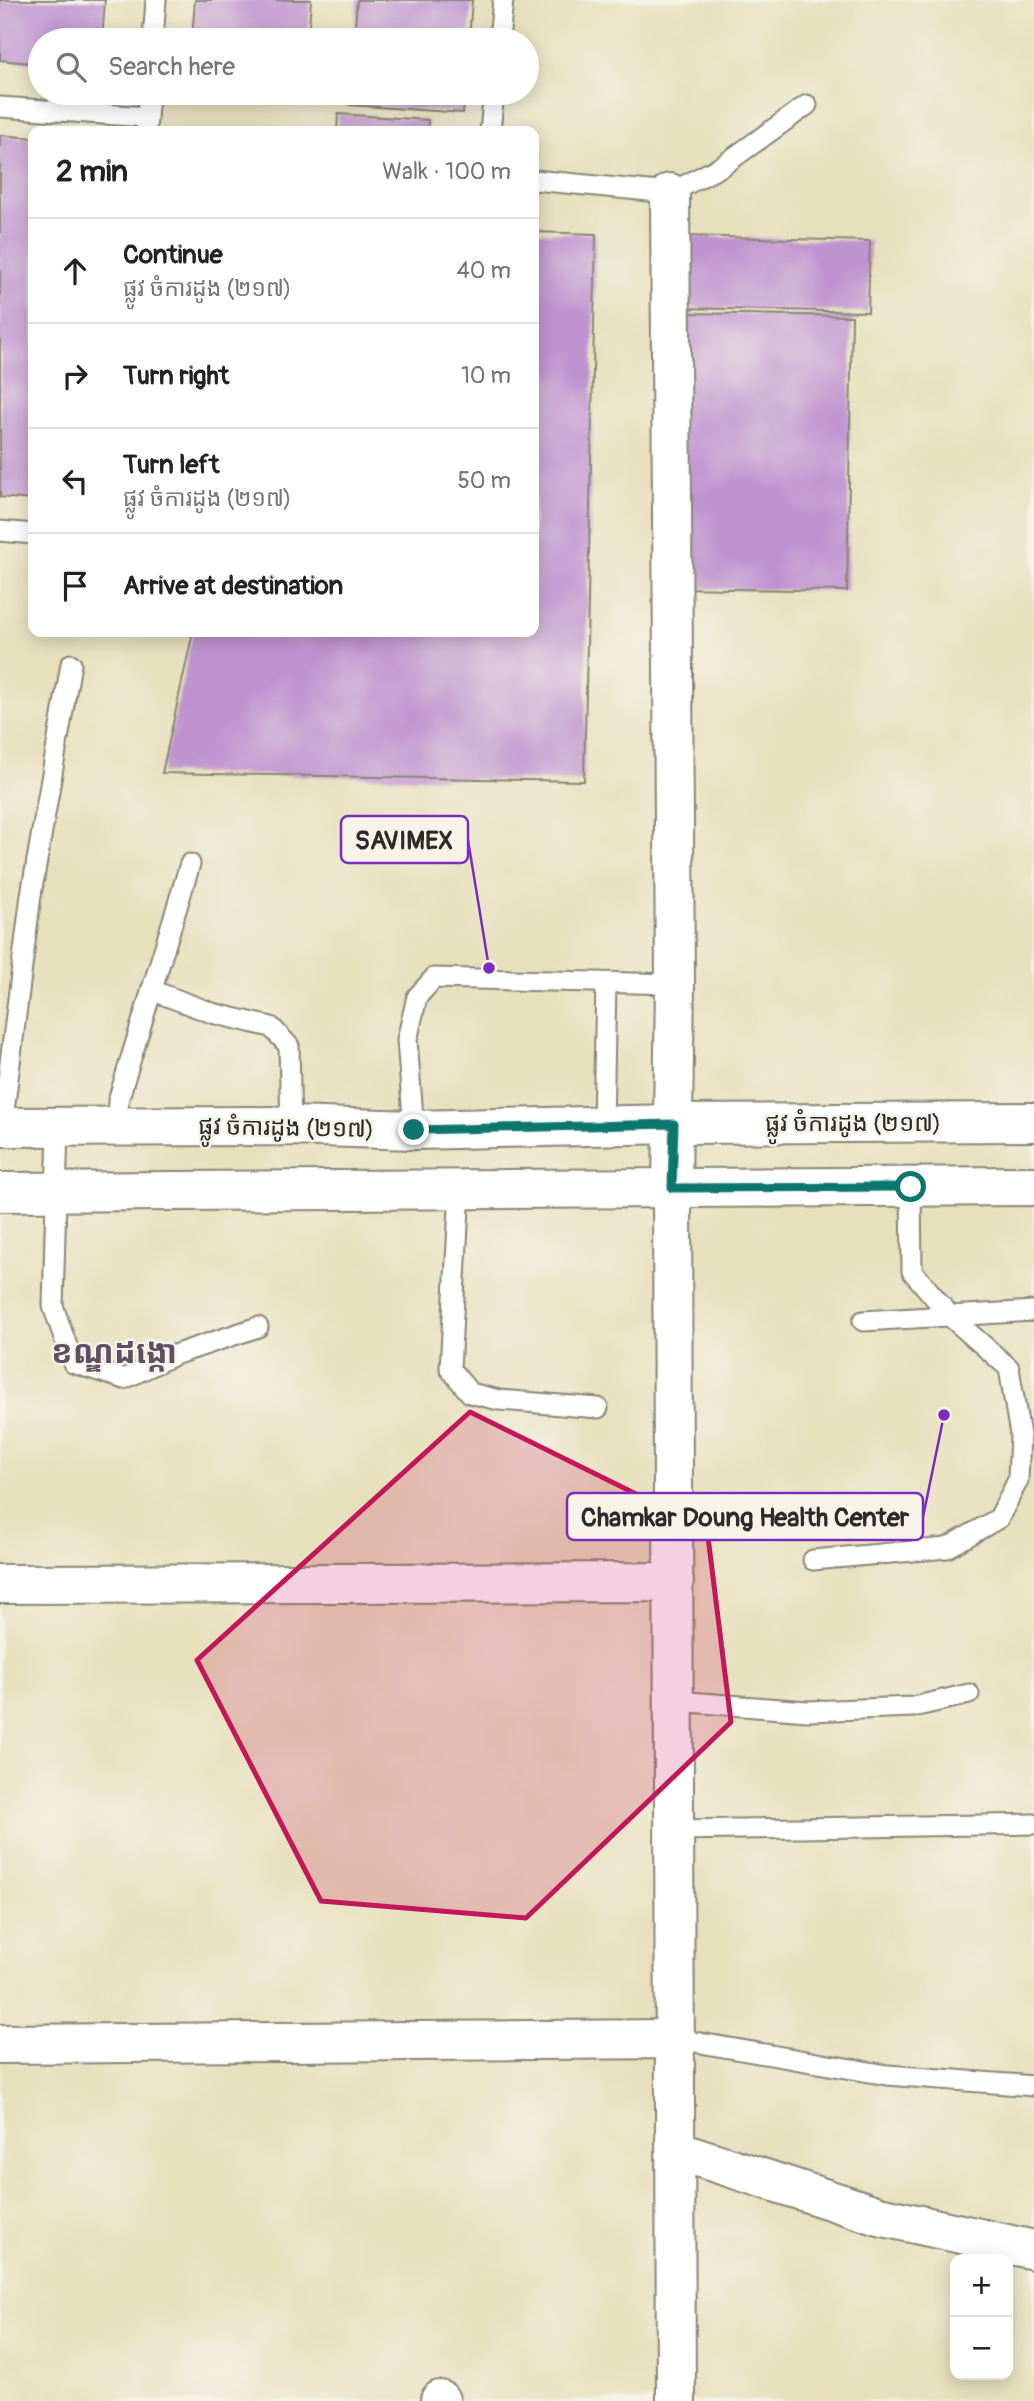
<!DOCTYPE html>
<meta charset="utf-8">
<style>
body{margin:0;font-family:Pangolin,"Noto Sans Khmer",sans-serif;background:#f2f2f2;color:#222}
.controls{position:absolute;right:21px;bottom:21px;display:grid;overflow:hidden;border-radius:14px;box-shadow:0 4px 18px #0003}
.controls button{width:63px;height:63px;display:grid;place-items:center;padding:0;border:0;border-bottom:2px solid #e0e0e0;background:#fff;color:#222;font:35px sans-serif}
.stop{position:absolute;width:21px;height:21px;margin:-16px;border:5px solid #0f766e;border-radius:50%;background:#fff}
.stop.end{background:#0f766e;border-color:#fff;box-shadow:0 2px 7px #0008}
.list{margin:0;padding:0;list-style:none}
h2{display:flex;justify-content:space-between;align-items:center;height:91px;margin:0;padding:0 28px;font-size:30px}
h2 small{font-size:23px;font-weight:400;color:#767676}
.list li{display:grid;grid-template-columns:46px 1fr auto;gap:21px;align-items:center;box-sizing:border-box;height:105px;padding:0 28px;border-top:2px solid #e0e0e0}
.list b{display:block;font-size:26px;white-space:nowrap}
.list p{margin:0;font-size:23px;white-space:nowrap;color:#767676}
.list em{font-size:23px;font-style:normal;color:#767676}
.icon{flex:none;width:38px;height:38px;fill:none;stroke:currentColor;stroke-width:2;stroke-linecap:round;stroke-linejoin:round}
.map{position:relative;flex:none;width:1034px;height:2401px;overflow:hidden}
.search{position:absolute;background:#fff;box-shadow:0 4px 18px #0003;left:28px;top:28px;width:511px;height:77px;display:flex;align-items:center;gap:18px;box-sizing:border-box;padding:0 24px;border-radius:38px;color:#767676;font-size:26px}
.panel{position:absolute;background:#fff;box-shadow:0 4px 18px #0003;left:28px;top:126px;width:511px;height:511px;border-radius:14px}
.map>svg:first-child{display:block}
.building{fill:#be92cf}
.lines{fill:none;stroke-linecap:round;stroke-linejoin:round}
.lane-casing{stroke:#898674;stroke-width:23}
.street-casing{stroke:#898674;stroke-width:42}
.primary-casing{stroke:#898674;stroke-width:42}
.lane{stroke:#fff;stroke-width:19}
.street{stroke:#fff;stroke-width:38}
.primary{stroke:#fff;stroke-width:38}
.route{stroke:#0f766e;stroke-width:9}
.marked{fill:#c2185b;fill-opacity:0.2;stroke:#c2185b;stroke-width:5;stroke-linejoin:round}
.labels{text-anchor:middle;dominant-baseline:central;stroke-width:5;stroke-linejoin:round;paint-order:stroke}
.street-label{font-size:24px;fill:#2b2b2b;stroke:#f7f3e8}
.district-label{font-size:32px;font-weight:bold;fill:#5e4f64;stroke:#f7f3e8}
.leader{fill:none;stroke:#7b2cbf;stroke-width:2.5}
.callout-dot{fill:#7b2cbf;stroke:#f7f3e8;stroke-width:2.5}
.callout{fill:#f7f3e8;stroke:#7b2cbf;stroke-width:2.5}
.callout-label{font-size:26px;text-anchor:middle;font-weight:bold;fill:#2b2b2b}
</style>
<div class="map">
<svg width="1034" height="2401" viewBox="0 0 1034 2401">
<rect width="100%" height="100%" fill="#f7f3e8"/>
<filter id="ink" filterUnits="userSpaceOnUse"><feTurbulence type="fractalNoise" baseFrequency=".0143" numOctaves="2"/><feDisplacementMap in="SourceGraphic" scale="14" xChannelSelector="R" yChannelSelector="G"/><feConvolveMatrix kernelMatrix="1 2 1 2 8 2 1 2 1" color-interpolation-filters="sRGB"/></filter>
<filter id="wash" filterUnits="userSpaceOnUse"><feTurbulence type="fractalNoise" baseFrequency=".00686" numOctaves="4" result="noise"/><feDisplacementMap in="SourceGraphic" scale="28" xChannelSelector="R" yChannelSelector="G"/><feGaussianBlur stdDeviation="1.57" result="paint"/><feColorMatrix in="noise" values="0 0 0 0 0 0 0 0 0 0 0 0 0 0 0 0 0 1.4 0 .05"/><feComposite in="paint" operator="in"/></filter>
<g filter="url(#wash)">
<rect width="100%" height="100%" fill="#e7e0bd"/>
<g id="blocks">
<path class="building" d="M0,0H105L102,40H40V64L0,60Z
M195,0H311L308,40H192Z
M357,0H472L469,40H354Z
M350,93H465L463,113L349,105Z
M338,114L428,120V131H337Z
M0,135L33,138V500L0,497Z
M534,232L596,234L584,781L162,773L193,632H534Z
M684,236L870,241L868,312L682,308Z
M683,313L852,316L847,591L677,588Z"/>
</g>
</g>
<g filter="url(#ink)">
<use href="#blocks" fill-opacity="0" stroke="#898674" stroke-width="2"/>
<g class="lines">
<defs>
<path id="lane" d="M153,40L156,0
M499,40L503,0
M0,107L147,117
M146,131L149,93
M490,131L494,93
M534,180L670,193L722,166L807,105
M0,531L33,534
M151,990L212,1013L271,1027L289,1046L291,1126
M603,1126L606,983
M2,1127L31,895L71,664
M58,1127L53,1306L73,1363L124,1379L174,1355L258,1327
M117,1127L118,1101L190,864
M414,1130L407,1040L417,997L434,978L675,984
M460,1189L450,1369L470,1393L499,1400L598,1408
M863,1321L1034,1311
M813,1560L947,1548L999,1518L1018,1480L1020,1435L1009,1368L952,1318L912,1271L911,1187
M675,1701L808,1711L913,1707L969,1694
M675,1830L1034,1824
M677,2039L887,2075L1034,2086"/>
<path id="street" d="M670,193L675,984L672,1188L676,2401
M0,1584L674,1582
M0,2044L677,2039
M676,2150L879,2216L1034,2250
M440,2401V2400"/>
<path id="primary" d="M0,1127L291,1126L414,1130L674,1124L1034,1122
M0,1192L1034,1186"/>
</defs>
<use href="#lane" class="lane-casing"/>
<use href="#street" class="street-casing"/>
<use href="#primary" class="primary-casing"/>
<use href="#lane" class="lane"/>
<use href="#street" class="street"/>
<use href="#primary" class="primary"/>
</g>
</g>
<g class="lines" filter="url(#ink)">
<path class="route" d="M414,1130L674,1124L672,1188L911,1187"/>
</g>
<path class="marked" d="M470,1412L707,1529L731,1722L526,1918L321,1901L197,1660Z"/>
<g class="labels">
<g class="street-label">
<text x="853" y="1123">ផ្លូវ ចំការដូង (២១៧)</text>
<text transform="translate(286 1128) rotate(1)">ផ្លូវ ចំការដូង (២១៧)</text>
</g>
<g class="district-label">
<text x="114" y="1353">ខណ្ឌដង្កោ</text>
</g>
</g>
<path class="leader" d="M489 968L468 840M944 1415L923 1517"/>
<g class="callout-dot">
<circle cx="489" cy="968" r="7"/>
<circle cx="944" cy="1415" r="7"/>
</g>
<g class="callout">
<rect x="341" y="816" width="127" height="47" rx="7"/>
<rect x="567" y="1493" width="356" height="47" rx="7"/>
</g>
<g class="callout-label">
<text x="404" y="849">SAVIMEX</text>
<text x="745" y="1526">Chamkar Doung Health Center</text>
</g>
</svg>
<div class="controls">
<button>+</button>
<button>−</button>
</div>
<div class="stop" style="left:911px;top:1187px"></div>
<div class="stop end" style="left:414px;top:1130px"></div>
<div class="search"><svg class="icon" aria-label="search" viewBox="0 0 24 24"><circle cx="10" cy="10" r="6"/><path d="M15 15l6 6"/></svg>Search here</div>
<section class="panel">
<h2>2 min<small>Walk · 100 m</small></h2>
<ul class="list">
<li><svg class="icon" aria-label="ahead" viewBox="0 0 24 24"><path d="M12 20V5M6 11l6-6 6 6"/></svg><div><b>Continue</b><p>ផ្លូវ ចំការដូង (២១៧)</p></div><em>40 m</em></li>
<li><svg class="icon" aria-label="right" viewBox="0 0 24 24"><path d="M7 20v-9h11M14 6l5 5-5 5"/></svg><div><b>Turn right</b></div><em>10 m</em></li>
<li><svg class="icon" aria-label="left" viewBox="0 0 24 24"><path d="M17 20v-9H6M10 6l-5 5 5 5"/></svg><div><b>Turn left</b><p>ផ្លូវ ចំការដូង (២១៧)</p></div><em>50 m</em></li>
<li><svg class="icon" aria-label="arrive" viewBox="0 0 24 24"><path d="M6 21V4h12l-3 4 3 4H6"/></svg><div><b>Arrive at destination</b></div></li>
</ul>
</section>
</div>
